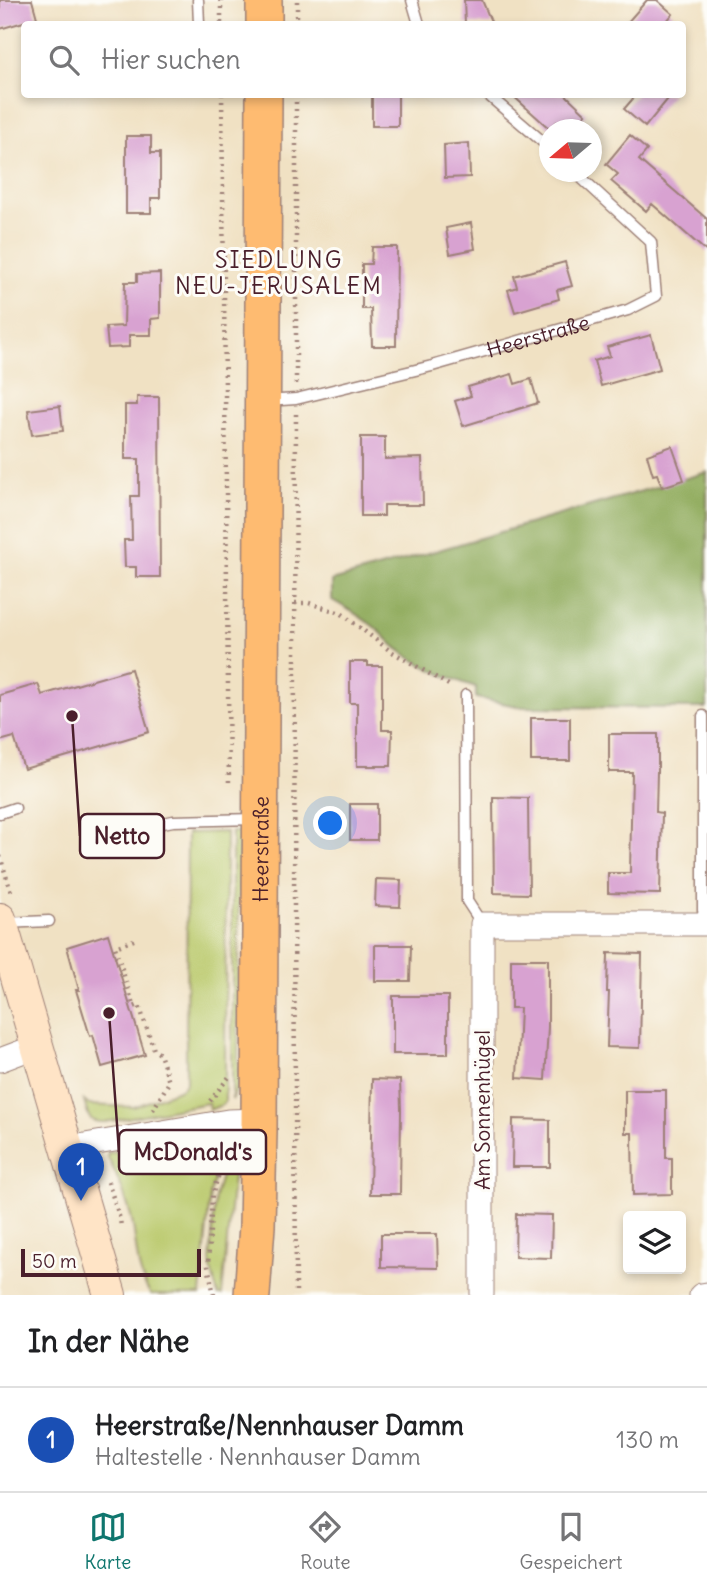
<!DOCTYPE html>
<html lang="de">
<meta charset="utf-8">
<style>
body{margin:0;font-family:Delius,sans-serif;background:#f6f6f6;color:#202124}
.controls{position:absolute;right:21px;bottom:21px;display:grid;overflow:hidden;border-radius:7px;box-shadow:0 4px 10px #0003}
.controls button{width:63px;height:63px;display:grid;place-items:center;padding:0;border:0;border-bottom:2px solid #e0e0e0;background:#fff;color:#202124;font:35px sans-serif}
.compass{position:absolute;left:539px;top:119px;width:63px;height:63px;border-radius:50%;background:#fff;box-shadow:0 4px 10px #0003;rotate:251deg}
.scale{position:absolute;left:21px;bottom:18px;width:180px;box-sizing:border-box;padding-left:7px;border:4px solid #4a1f2b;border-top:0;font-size:19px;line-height:24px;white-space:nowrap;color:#4a1f2b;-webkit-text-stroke:5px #fdfcf7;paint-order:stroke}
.you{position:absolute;left:331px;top:824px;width:24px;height:24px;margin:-18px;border:5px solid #fff;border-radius:50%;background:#1a73e8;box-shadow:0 0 0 10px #1a73e833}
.badge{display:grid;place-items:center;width:46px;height:46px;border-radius:50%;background:#0f766e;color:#fff;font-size:23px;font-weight:700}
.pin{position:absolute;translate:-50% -58px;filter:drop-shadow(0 2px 4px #0008)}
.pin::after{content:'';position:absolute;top:37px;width:24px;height:21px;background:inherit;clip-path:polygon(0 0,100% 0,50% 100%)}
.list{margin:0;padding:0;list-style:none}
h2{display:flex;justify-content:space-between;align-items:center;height:91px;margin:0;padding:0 28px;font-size:30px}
h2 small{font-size:23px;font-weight:400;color:#757577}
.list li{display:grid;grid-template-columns:46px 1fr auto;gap:21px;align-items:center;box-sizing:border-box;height:105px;padding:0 28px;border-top:2px solid #e0e0e0}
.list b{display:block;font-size:26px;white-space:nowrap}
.list p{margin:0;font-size:23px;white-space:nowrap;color:#757577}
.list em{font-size:23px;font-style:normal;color:#757577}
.icon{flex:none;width:38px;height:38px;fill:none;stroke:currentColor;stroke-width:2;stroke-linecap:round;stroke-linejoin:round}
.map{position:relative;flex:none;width:707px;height:1295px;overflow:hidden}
.search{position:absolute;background:#fff;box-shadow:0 4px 10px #0003;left:21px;right:21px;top:21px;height:77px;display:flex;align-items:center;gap:18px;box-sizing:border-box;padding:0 24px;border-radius:7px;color:#757577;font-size:26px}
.sheet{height:196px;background:#fff}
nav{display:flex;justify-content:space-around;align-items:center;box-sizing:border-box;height:98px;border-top:2px solid #e0e0e0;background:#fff;font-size:19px;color:#757577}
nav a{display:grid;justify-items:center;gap:4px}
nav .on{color:#0f766e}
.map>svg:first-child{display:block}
.green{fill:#bac96c;stroke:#82744c;stroke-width:2}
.forest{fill:#93ad60;stroke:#6e6646;stroke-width:2}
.building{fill:#d8a2d1}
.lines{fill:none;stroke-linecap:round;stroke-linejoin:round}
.service-casing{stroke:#9d8077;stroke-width:13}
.minor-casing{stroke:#9d8077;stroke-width:25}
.secondary-casing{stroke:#9d8077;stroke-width:34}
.primary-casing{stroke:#9d8077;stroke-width:38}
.path{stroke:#9d8077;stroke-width:4.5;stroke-dasharray:2 5;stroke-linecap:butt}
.service{stroke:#fff;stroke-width:10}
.minor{stroke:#fff;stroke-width:23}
.secondary{stroke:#ffe4c6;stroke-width:32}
.primary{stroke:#febb71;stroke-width:35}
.labels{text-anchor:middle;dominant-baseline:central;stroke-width:6;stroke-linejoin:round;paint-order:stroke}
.street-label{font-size:21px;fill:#4a1f2b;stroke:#fdfcf7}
.neighbourhood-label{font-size:23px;letter-spacing:2px;fill:#4a1f2b;stroke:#fdfcf7}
.leader{fill:none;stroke:#4a1f2b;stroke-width:2.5}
.callout-dot{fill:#4a1f2b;stroke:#fdfcf7;stroke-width:2.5}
.callout{fill:#fdfcf7;stroke:#4a1f2b;stroke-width:2.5}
.callout-label{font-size:23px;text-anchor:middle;font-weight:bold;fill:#4a1f2b}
</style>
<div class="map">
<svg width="707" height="1295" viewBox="0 0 707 1295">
<rect width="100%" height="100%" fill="#fdfcf7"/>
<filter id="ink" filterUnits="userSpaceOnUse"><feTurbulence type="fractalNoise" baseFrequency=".0143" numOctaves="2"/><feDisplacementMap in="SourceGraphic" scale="14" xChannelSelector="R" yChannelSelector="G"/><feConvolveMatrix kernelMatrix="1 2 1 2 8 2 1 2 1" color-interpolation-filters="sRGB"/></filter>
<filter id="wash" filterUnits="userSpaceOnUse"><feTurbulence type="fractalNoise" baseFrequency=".00686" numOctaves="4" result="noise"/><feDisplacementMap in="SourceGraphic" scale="28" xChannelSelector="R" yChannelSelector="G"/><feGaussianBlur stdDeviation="1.57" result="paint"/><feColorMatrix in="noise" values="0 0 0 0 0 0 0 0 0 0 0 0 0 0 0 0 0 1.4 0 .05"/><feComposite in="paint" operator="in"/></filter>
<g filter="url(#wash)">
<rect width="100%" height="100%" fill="#f0e1c3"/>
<path class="green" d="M226,832L225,1101L222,1105L209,1110L208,1103L105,1122C87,1123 88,1115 84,1101L89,1105L134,1107L181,1089L186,1083L187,833Z
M232,832H239L238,1086L232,1100Z
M218,1135L222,1141L221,1156L210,1193L201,1295H151C134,1270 138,1244 131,1216C125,1195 117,1175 107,1156L108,1153Z
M229,1142L235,1156L222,1295H218L211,1269L210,1259L215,1197L227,1154Z"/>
<path class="forest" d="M707,472V708L522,707L476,698V687C447,678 422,667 398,649C390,643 385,636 378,630C364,618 348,609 332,600V581Z"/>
<g id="blocks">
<path class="building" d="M0,0H32L37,18L0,29Z
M464,0H482L492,24H465Z
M647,0H657L673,14L664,24H626Z
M372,94H398V126H372Z
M511,94H565L586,114L573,130H565L557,122L550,129Z
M637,94H672L645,127L624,109Z
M630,135L647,150L639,160L707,219V252L652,204L646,211L611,181L618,174L606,164Z
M126,136H151V153H160V198H151V213H126Z
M469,143L470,177L445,178L444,145Z
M471,223L475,249L450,254L446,228Z
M372,247H397L396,346H372L371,309H362V264H371Z
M565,262L572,286L557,290L559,299L515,312L508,290L517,287L514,276Z
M160,273V318L151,319V335H129V347L108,348L106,327L124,326L125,282H137V274Z
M651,335L660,369L601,386L594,361L610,356L607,347Z
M512,374L515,384L531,379L538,403L463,426L455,401L471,396L468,387Z
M137,397H159L160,577H136V567H125L124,540H132L131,496H139V459H125V405H137Z
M60,406L63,431L32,435L28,410Z
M361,437H385V459L422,458L423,505H384V516H361Z
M672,446L684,480L662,487L657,474L653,475L647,455Z
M350,662H368V666H382V730H392L391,766H357V703H350Z
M131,669L149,732L24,769L14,737L0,741V695L38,684L42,695Z
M531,718H570V761H531Z
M609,734H658V772H657L656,812L662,813L660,894L608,893V873H630L632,772H609Z
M493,797L528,798L529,894L494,893Z
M350,804H377V840H350Z
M376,879L401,880L400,907L375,906Z
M108,934L145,1055L102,1067L93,1035L90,1036L76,990H79L67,947Z
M375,945H411L410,981H375Z
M608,953L642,954L640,1048L607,1047L609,992H607Z
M511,959H548V1027L545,1080L517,1078L520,1008H511Z
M393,996H448V1054H393Z
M372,1079L400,1080L401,1109L400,1194H370Z
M625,1090H666V1158H672V1194L633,1195L632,1133H625Z
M513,1119L550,1120V1167H512Z
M516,1214L552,1215L551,1258L515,1257Z
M381,1234H437L438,1268L381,1267Z"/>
</g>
</g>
<g filter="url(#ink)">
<use href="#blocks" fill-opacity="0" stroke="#9d8077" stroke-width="2"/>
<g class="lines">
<defs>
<g id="service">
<path d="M198,0L199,24"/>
<path d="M412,0L419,24"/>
<path d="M487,94L550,148"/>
<path id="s1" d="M266,401L296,399L432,366L628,310L656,296L651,242L575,172"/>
<path d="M466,695L467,901L482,924"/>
<path d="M703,716V910L707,924"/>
<path d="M0,813L15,808"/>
<path d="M163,823L173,821L255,819"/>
<path d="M4,923L49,921"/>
</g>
<path id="minor" d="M0,1060L37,1046
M67,1148L228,1121L259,1120
M482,1295V924H707
M701,1295L707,1294"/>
<path id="secondary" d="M0,919L110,1295"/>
<g id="primary">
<path d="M264,0V24"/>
<path id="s2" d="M252,1295L257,1226L259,1131L264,94"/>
</g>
</defs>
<use href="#service" class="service-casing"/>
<use href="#minor" class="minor-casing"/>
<use href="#secondary" class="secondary-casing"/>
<use href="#primary" class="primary-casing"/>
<path class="path" d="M221,0V24
M297,24V0
M222,94L229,787
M296,384V94
M296,414L294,902L296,1295
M295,603H309L341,613L389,650L452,687
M0,856L12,895
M134,940L115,947L134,1007L139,1005L154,1050L160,1054L169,1082L153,1110
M210,1101L229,1077
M108,1182L120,1219L121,1227
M214,1295L208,1266L212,1195L221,1168L227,1142"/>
<use href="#service" class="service"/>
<use href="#minor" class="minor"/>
<use href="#secondary" class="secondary"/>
<use href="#primary" class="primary"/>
</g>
</g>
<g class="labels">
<g class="street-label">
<text stroke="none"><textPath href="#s1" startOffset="280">Heerstraße</textPath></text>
<text stroke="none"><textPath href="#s2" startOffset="446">Heerstraße</textPath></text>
<text transform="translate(482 1110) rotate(-90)">Am Sonnenhügel</text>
</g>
<g class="neighbourhood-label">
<text x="279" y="259">SIEDLUNG<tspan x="279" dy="26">NEU-JERUSALEM</tspan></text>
</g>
</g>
<path class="leader" d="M72 716L80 836M109 1013L119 1152"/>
<g class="callout-dot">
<circle cx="72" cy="716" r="7"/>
<circle cx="109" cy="1013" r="7"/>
</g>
<g class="callout">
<rect x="80" y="814" width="84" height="44" rx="7"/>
<rect x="119" y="1130" width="147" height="44" rx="7"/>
</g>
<g class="callout-label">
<text x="122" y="844">Netto</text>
<text x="193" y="1160">McDonald's</text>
</g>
</svg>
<div class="controls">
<button><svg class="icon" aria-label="layers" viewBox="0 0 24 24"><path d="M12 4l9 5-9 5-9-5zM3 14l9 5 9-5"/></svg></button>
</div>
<svg class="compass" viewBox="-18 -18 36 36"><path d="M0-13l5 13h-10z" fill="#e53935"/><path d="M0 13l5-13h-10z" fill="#757577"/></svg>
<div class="scale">50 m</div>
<div class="you"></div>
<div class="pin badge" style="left:81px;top:1201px;background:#1a4fb4">1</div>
<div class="search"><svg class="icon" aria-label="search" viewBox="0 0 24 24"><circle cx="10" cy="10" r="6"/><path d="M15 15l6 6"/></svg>Hier suchen</div>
</div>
<section class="sheet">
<h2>In der Nähe<small></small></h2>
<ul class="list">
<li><span class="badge" style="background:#1a4fb4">1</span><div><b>Heerstraße/Nennhauser Damm</b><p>Haltestelle · Nennhauser Damm</p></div><em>130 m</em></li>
</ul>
</section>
<nav>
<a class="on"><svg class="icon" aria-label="map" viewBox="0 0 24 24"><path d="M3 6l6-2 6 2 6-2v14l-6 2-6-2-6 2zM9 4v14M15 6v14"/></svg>Karte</a>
<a><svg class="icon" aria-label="directions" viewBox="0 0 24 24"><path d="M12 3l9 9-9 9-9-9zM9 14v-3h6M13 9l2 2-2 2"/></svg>Route</a>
<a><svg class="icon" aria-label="saved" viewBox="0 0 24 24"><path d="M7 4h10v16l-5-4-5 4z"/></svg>Gespeichert</a>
</nav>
